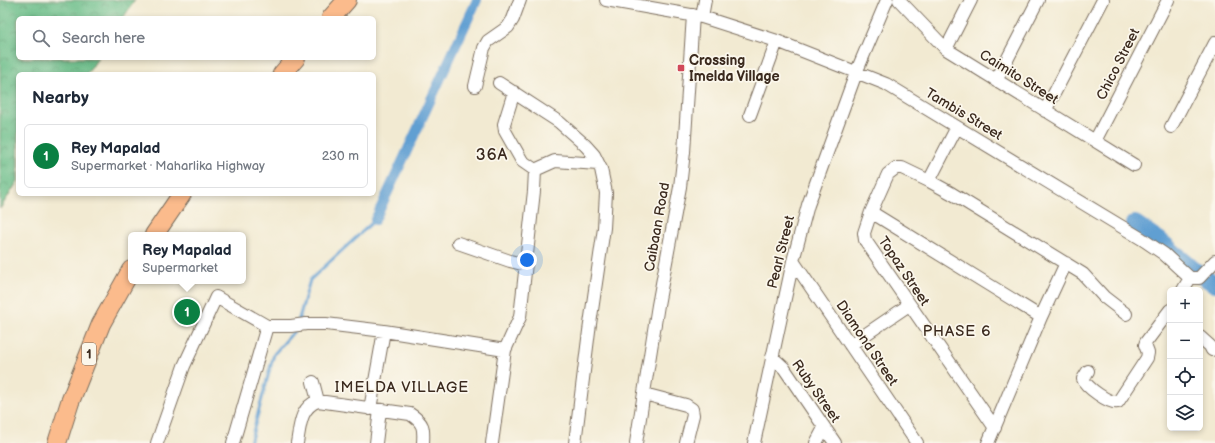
<!DOCTYPE html>
<meta charset="utf-8">
<style>
body{margin:0;font-family:"Balsamiq Sans",sans-serif;background:#f2f2f3;color:#1f2937}
.controls{position:absolute;right:12px;bottom:12px;display:grid;overflow:hidden;border-radius:6px;box-shadow:0 2px 6px #0003}
.controls button{width:36px;height:36px;display:grid;place-items:center;padding:0;border:0;border-bottom:1px solid #e0e1e3;background:#fff;color:#1f2937;font:20px sans-serif}
.you{position:absolute;left:527px;top:260px;width:14px;height:14px;margin:-10px;border:3px solid #fff;border-radius:50%;background:#1a73e8;box-shadow:0 0 0 6px #1a73e833}
.badge{display:grid;place-items:center;width:26px;height:26px;border-radius:50%;background:#0b8043;color:#fff;font-size:13px;font-weight:700}
.pin{position:absolute;translate:-50% -50%;border:2px solid #fff;box-shadow:0 1px 4px #0006}
.popup{position:absolute;left:128px;top:232px;width:118px;height:52px;box-sizing:border-box;display:grid;place-content:center;border-radius:6px;background:#fff;filter:drop-shadow(0 1px 3px #0005);font-size:13px;white-space:nowrap;color:#747a83}
.popup b{font-size:15px;color:#1f2937}
.popup::after{content:'';position:absolute;left:50%;top:100%;margin-left:-8px;border:8px solid transparent;border-top-color:#fff}
.list{margin:0;padding:0;list-style:none}
h2{display:flex;justify-content:space-between;align-items:center;height:52px;margin:0;padding:0 16px;font-size:17px}
h2 small{font-size:13px;font-weight:400;color:#747a83}
.list li{display:grid;grid-template-columns:26px 1fr auto;gap:12px;align-items:center;box-sizing:border-box;height:64px;margin:0 8px 8px;padding:0 8px;border:1px solid #e0e1e3;border-radius:6px}
.list b{display:block;font-size:15px;white-space:nowrap}
.list p{margin:0;font-size:13px;white-space:nowrap;color:#747a83}
.list em{font-size:13px;font-style:normal;color:#747a83}
.icon{flex:none;width:22px;height:22px;fill:none;stroke:currentColor;stroke-width:2;stroke-linecap:round;stroke-linejoin:round}
.map{position:relative;flex:none;width:1215px;height:443px;overflow:hidden}
.search{position:absolute;background:#fff;box-shadow:0 2px 6px #0003;left:16px;top:16px;width:360px;height:44px;display:flex;align-items:center;gap:10px;box-sizing:border-box;padding:0 14px;border-radius:6px;color:#747a83;font-size:15px}
.panel{position:absolute;background:#fff;box-shadow:0 2px 6px #0003;left:16px;top:72px;width:360px;height:124px;border-radius:6px}
.map>svg:first-child{display:block}
.forest{fill:url(#forest-crowns);stroke:#547454}
.lines{fill:none;stroke-linecap:round;stroke-linejoin:round}
.stream{stroke:#609fd2;stroke-width:3}
.canal{stroke:#609fd2;stroke-width:10}
.river{stroke:#609fd2;stroke-width:18}
.minor-casing{stroke:#7b6d5d;stroke-width:14}
.highway-casing{stroke:#7b6d5d;stroke-width:20}
.minor{stroke:#fff;stroke-width:12}
.highway{stroke:#fbbb8c;stroke-width:18}
.poi-dot{fill:#d1495b;stroke:#fbf7ec;stroke-width:1.5}
.labels{text-anchor:middle;dominant-baseline:central;stroke-width:3.5;stroke-linejoin:round;paint-order:stroke}
.shield{fill:#fbf7ec;stroke:#75685c;stroke-width:1}
.shield-label{font-size:13px;font-weight:bold;fill:#3b2a1e}
.poi-label{font-size:14px;font-weight:bold;fill:#3b2a1e;stroke:#fbf7ec;text-anchor:start}
.street-label{font-size:14px;fill:#3b2a1e;stroke:#fbf7ec}
.neighbourhood-label{font-size:15px;letter-spacing:1px;fill:#3b2a1e;stroke:#fbf7ec}
.quarter-label{font-size:16px;letter-spacing:1px;fill:#3b2a1e;stroke:#fbf7ec}
</style>
<div class="map">
<svg width="1215" height="443" viewBox="0 0 1215 443">
<defs>
<pattern id="forest-crowns" width="20" height="18" patternUnits="userSpaceOnUse"><rect width="20" height="18" fill="#6cbe8a"/><path d="M2 6a3 3 0 1 1 6 0M12 15a3 3 0 1 1 6 0" fill="none" stroke="#5a9b70"/></pattern>
</defs>
<rect width="100%" height="100%" fill="#fbf7ec"/>
<filter id="ink" filterUnits="userSpaceOnUse"><feTurbulence type="fractalNoise" baseFrequency=".025" numOctaves="2"/><feDisplacementMap in="SourceGraphic" scale="8" xChannelSelector="R" yChannelSelector="G"/><feConvolveMatrix kernelMatrix="1 2 1 2 8 2 1 2 1" color-interpolation-filters="sRGB"/></filter>
<filter id="wash" filterUnits="userSpaceOnUse"><feTurbulence type="fractalNoise" baseFrequency=".012" numOctaves="4" result="noise"/><feDisplacementMap in="SourceGraphic" scale="16" xChannelSelector="R" yChannelSelector="G"/><feGaussianBlur stdDeviation="0.9" result="paint"/><feColorMatrix in="noise" values="0 0 0 0 0 0 0 0 0 0 0 0 0 0 0 0 0 1.4 0 .05"/><feComposite in="paint" operator="in"/></filter>
<g filter="url(#wash)">
<rect width="100%" height="100%" fill="#f2ead2"/>
<path class="forest" d="M0,0H135L123,18H18V58H98L87,74H18V181L0,209Z"/>
<g class="lines">
<path class="stream" d="M298,322L310,280L375,220
M250,443L274,354L296,329"/>
<path class="canal" d="M375,220L477,0"/>
<path class="river" d="M1135,224L1160,241L1196,272L1215,284"/>
</g>
</g>
<g filter="url(#ink)">
<g class="lines">
<defs>
<path id="minor" d="M606,0L702,17L777,41L886,84L1142,239L1164,254L1190,278
M899,0L946,49L1134,165
M702,17L705,0
M946,49L971,0
M996,81L1038,0
M499,83L559,122L585,145L594,155L601,169L606,193L604,228L589,331L575,443
M475,86L484,48L488,41L508,27L513,19L520,0
M1045,111L1103,0
M750,115L777,41
M1171,127L1215,43
M1095,141L1168,0
M535,170L555,161L598,164
M929,181L957,127
M871,212L1041,317
M458,243L510,261L526,265
M793,261L917,443
M1190,278H1199L1215,261
M1183,290L1190,278
M1200,337L1210,346L1212,350
M850,345L909,305
M772,357L784,368L835,443
M1088,371L1083,379C1085,386 1110,405 1118,402L1147,358L1148,353L1145,345L1146,342L1170,310
M313,382L318,401
M644,394L686,405L692,409L693,415L686,443
M370,409L384,331
M995,428L865,240L864,233L871,212L888,174L896,168H902L929,181L951,193L1083,274L1104,297L1126,314
M157,443L184,366L216,297L267,326H291L306,324H326L384,331L505,350
M233,443L267,326
M297,443C300,427 300,407 318,401L410,414C424,423 424,428 423,443
M376,443L380,410
M492,443L505,350L520,317L534,191L535,170L522,161L505,131L504,124L514,92
M636,443L658,305L680,187L684,152L693,15
M754,443L793,261L808,205L856,73L887,0
M816,443L824,428
M988,443L1041,317L1066,263"/>
<path id="highway" d="M331,18L347,0
M282,74L296,58
M154,235L182,194
M57,443L70,402L101,324L131,270"/>
</defs>
<use href="#minor" class="minor-casing"/>
<use href="#highway" class="highway-casing"/>
<use href="#minor" class="minor"/>
<use href="#highway" class="highway"/>
</g>
</g>
<rect class="poi-dot" x="677" y="64" width="8" height="8" rx="2"/>
<g class="labels">
<rect class="shield" x="82" y="343" width="14" height="22" rx="3"/>
<g class="shield-label">
<text x="89" y="354">1</text>
</g>
<g class="poi-label">
<text x="689" y="60">Crossing<tspan x="689" dy="16">Imelda Village</tspan></text>
</g>
<g class="street-label">
<text transform="translate(1118 64) rotate(-63)">Chico Street</text>
<text transform="translate(1019 77) rotate(32)">Caimito Street</text>
<text transform="translate(964 114) rotate(31)">Tambis Street</text>
<text transform="translate(657 227) rotate(-80)">Caibaan Road</text>
<text transform="translate(781 252) rotate(-76)">Pearl Street</text>
<text transform="translate(904 271) rotate(56)">Topaz Street</text>
<text transform="translate(867 343) rotate(56)">Diamond Street</text>
<text transform="translate(816 391) rotate(55)">Ruby Street</text>
</g>
<g class="neighbourhood-label">
<text x="957" y="331">PHASE 6</text>
<text x="402" y="387">IMELDA VILLAGE</text>
</g>
<g class="quarter-label">
<text x="492" y="155">36A</text>
</g>
</g>
</svg>
<div class="controls">
<button>+</button>
<button>−</button>
<button><svg class="icon" aria-label="locate" viewBox="0 0 24 24"><circle cx="12" cy="12" r="6"/><path d="M12 2v4M12 18v4M2 12h4M18 12h4"/></svg></button>
<button><svg class="icon" aria-label="layers" viewBox="0 0 24 24"><path d="M12 4l9 5-9 5-9-5zM3 14l9 5 9-5"/></svg></button>
</div>
<div class="you"></div>
<div class="pin badge" style="left:187px;top:312px">1</div>
<div class="popup"><b>Rey Mapalad</b>Supermarket</div>
<div class="search"><svg class="icon" aria-label="search" viewBox="0 0 24 24"><circle cx="10" cy="10" r="6"/><path d="M15 15l6 6"/></svg>Search here</div>
<section class="panel">
<h2>Nearby<small></small></h2>
<ul class="list">
<li><span class="badge">1</span><div><b>Rey Mapalad</b><p>Supermarket · Maharlika Highway</p></div><em>230 m</em></li>
</ul>
</section>
</div>
